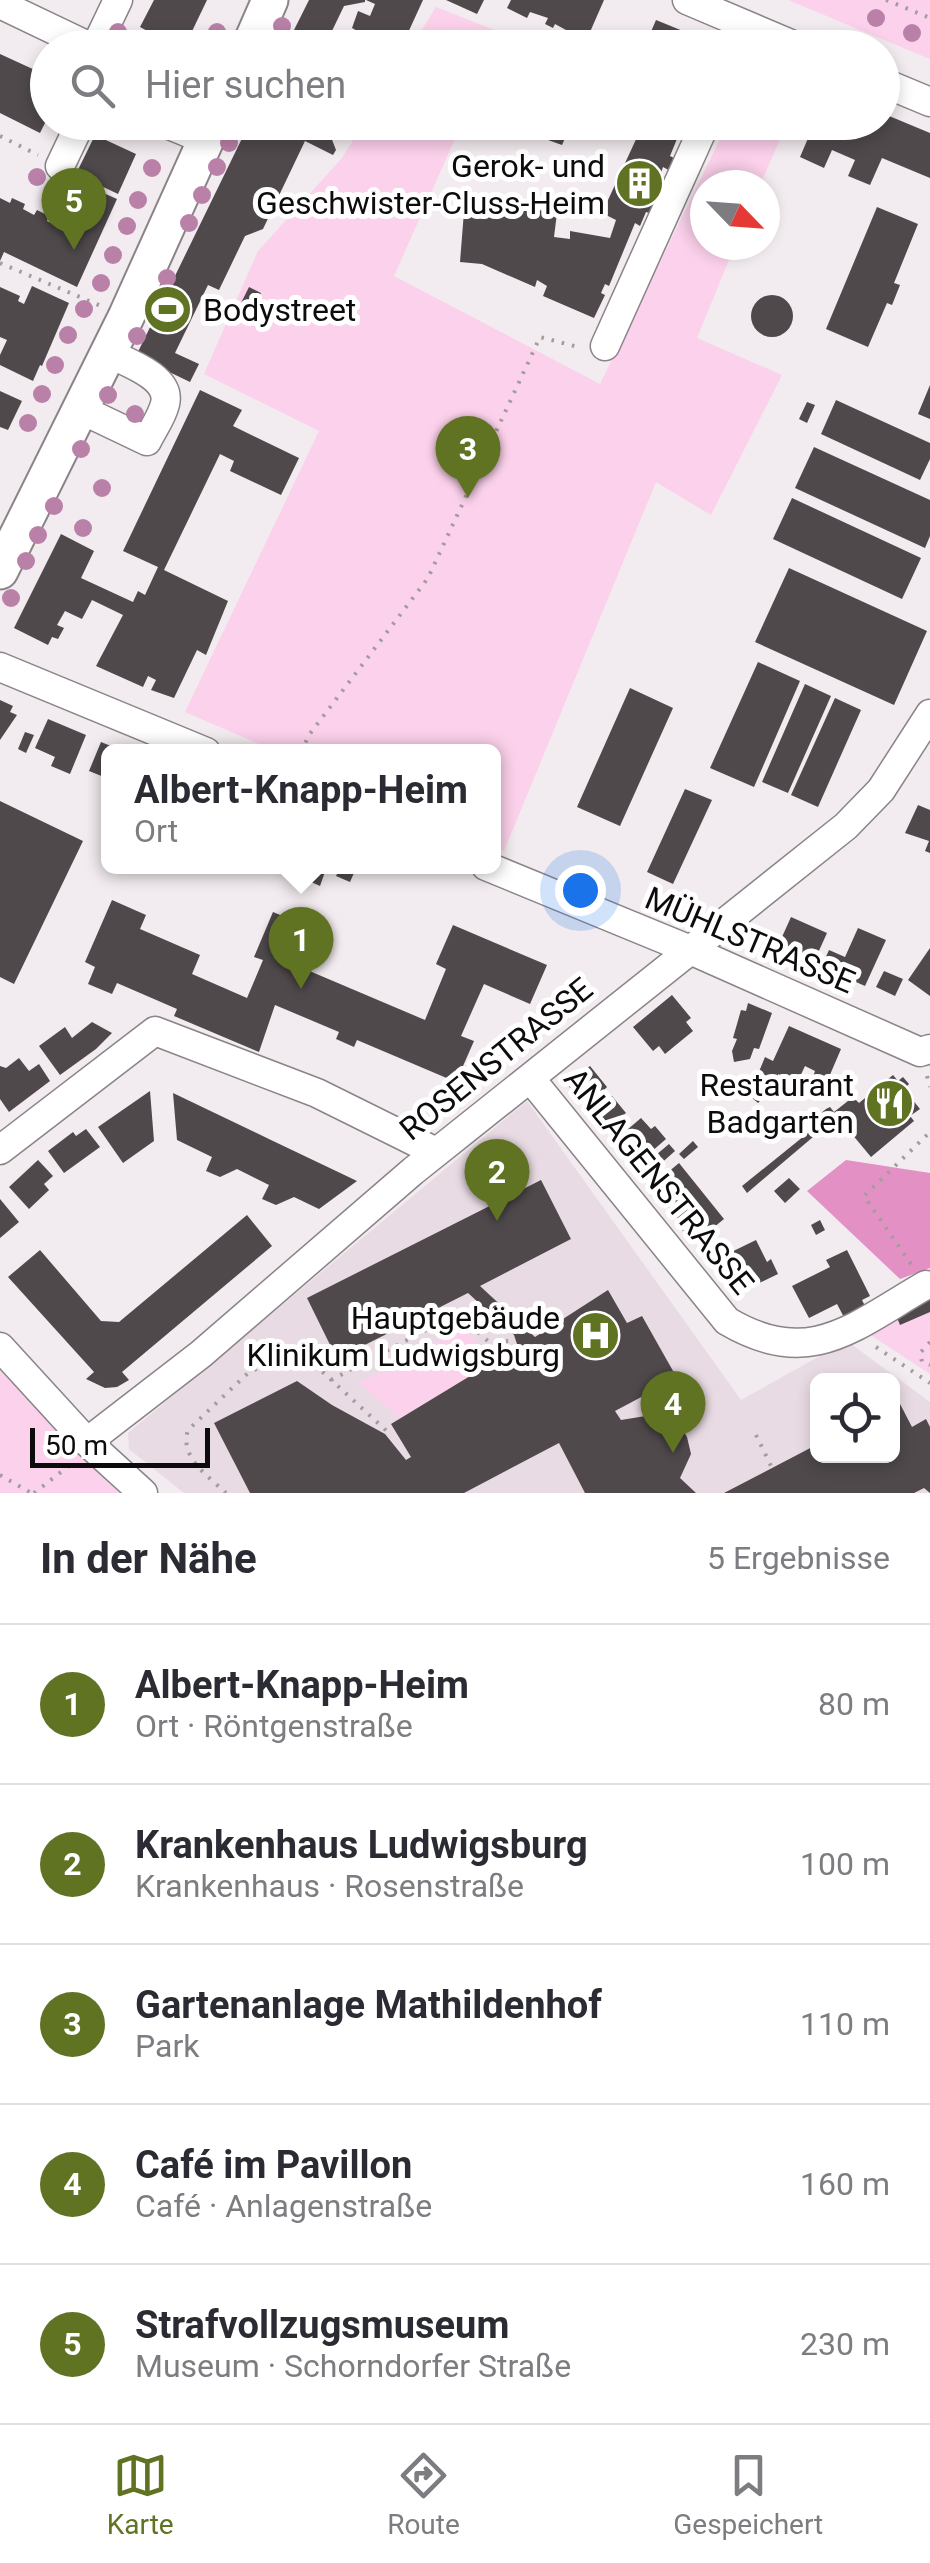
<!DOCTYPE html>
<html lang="de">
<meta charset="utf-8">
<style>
body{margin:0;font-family:Roboto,sans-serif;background:#f7f7f7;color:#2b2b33}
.controls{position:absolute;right:30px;bottom:30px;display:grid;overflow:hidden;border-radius:15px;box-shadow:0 5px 15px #0003}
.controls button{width:90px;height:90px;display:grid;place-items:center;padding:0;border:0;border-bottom:2px solid #e1e1e2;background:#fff;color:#2b2b33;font:50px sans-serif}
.compass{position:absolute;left:690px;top:170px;width:90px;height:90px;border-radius:50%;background:#fff;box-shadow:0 5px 15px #0003;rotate:115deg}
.scale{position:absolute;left:30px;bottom:25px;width:180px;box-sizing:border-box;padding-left:10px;border:5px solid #0d0b0c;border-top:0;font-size:28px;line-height:35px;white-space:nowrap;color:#0d0b0c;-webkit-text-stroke:8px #fff;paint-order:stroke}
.you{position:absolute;left:580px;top:890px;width:35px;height:35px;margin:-25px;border:8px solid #fff;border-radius:50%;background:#1a73e8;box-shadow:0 0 0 15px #1a73e833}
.badge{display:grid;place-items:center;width:65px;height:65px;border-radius:50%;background:#607322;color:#fff;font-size:32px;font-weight:700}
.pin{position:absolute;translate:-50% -82px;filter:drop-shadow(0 2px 5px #0008)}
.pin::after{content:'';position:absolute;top:52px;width:35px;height:30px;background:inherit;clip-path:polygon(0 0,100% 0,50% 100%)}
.popup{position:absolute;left:101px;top:744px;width:400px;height:130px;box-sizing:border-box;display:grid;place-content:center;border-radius:15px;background:#fff;filter:drop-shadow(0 2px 8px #0005);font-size:32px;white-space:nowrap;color:#7c7c81}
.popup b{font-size:38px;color:#2b2b33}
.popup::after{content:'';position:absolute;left:50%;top:100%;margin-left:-20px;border:20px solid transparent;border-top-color:#fff}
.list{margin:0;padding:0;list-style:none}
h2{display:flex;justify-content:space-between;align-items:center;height:130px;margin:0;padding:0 40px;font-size:42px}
h2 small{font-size:32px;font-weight:400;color:#7c7c81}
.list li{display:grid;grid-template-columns:65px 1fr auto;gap:30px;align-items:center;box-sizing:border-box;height:160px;padding:0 40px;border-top:2px solid #e1e1e2}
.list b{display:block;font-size:38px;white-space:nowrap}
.list p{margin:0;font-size:32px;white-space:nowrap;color:#7c7c81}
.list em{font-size:32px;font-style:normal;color:#7c7c81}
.icon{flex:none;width:55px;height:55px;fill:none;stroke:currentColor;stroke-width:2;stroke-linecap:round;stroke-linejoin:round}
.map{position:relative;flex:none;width:930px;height:1493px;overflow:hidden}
.search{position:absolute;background:#fff;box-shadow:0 5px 15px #0003;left:30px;right:30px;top:30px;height:110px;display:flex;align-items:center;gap:25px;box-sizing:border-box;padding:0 35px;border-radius:55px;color:#7c7c81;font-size:38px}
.sheet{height:930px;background:#fff}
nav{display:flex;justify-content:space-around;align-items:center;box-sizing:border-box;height:140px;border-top:2px solid #e1e1e2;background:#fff;font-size:28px;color:#7c7c81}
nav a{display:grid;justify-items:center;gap:5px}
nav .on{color:#607322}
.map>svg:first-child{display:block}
.built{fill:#e9dbe3;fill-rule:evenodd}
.green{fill:#fcd1eb}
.forest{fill:#e390c5}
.building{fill:#4f494c}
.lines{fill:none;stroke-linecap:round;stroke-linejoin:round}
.minor-casing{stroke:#8a8387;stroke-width:31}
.major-casing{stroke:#8a8387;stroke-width:39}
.path{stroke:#a19c9e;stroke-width:4;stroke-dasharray:2.5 8;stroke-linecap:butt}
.minor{stroke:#fff;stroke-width:28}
.major{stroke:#fff;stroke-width:35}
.tree{fill:#b981a8}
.labels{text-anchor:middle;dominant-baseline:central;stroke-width:10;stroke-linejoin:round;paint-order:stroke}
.poi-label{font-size:32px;fill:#0d0b0c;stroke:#fff;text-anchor:end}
.street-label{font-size:32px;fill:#0d0b0c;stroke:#fff}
</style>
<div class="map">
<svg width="930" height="1493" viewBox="0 0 930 1493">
<rect width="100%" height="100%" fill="#f2ebef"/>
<path class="built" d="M527,1101L741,1400L847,1341L930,1402V1493H184L129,1449L128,1433ZM818,1380H892V1456H818Z"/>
<path class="green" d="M788,0H930V59Z
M436,7L537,47H411Z
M364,123H462L394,276L600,384L728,123H787L760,185H705V245H735L697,338L782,375L711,515L656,482L504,851L494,846V752L275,751L185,712L319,431L204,374L258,251L342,158Z
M930,1294V1374L872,1336L871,1327Z
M463,1328L497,1360L400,1418L359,1383Z
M0,1371L119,1493H0Z"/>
<path class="forest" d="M846,1160L930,1173V1268L900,1279L807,1191Z"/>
<path class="building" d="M154,0H207L184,48H147L153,34L140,27Z
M309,0H365V2L344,6L331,33L339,37L334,48H285Z
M366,0H423L401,48H382L360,37L361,33L352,28L358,11L370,16L375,4Z
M446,0H484L477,14Z
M511,0H604L583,48H558L566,30L555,24L553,28L545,24L548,18L530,12L527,18L507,8Z
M656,20L722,47V48H644Z
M0,54L48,76V117L40,133L0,113Z
M882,113L930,133V178L882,158L870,185L848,176L855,160L832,150L824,168L800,157L815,122H882Z
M250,122H314L312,128L331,137L336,150L333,155L305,141L263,229L245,236L219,290L208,285L175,353L199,364L190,382L136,356Z
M644,122H692L687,132L681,129L670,156L674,158L672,172L663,167L660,176L664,178V193L654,189L650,199L655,200V215L646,212L640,226L635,223L609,286L605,284L601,293L605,295L594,318L543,296L547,286L537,280L535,287L482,264L460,262L465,199L493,202L494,209H501L502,204L557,213L554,237L570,239V231L610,238L616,220L602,213Z
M552,130L566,136L562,145L548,140Z
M95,135L136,154L118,194L76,174Z
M83,184L117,199L77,287L4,252L0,261V198L10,203L12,198L25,204L23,209L34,215L37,210L49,216L47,221L64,229Z
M877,207L918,224L894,283L900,285L892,305L887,303L868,347L826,329Z
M32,286L69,303L42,366L40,365L33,381L0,365V355L7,340L0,337V287L20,296L18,301L24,304Z
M249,287L261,293L249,317L237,311Z
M751 316a21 21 0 1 1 42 0a21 21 0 1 1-42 0Z
M930,385V419L918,414Z
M200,390L242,410L233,426L299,458L281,495L230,471L234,461L220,454L164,570L228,601L206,655L197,650L174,698L151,690L156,680L148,676L143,687L96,666L123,615L92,600L82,619L65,611L57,625L64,628L58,639L52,637L48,645L14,628L61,534L94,551L81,578L133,602L138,591L145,595L158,567L123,551Z
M0,391L22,401L8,430L0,427Z
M836,400L930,443V459L920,480L821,434Z
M807,402L815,405L807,423L799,419Z
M814,447L930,500V536L925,548L795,488Z
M792,498L921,558L902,599L773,539Z
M789,568L927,631L894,705L755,642Z
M758,662L800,681L754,787L710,768Z
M805,684L831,696L788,793L762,782Z
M630,688L673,708L620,826L577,807Z
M835,698L861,710L818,807L791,795Z
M0,700L13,706L10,712L17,715L0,740Z
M48,719L86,735L70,774L51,766L55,757L35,748Z
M25,732L34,735L26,753L18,749Z
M101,742L123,751H109V779L89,771Z
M685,789L712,800L673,884L647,872Z
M0,801L83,841L14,984L0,977Z
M918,805L930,810V853L925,851L929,841L905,833Z
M327,866L320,886L309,881L312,872L299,867Z
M341,866H357L350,882L336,876Z
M112,900L146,915L140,929L200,955L192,974L247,998L263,960L254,957L273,912L309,927L293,964L425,1020L446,969L436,964L453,925L547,965L530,1004L484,984L461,1036L474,1041L456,1082L357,1040L354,1047L336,1039L339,1032L275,1005L259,1052L174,1016L177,1009L117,983L112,994L88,984L95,967L85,962Z
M791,917L827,933L813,964L777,948Z
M858,928L886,940L865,986L838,974L836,978L820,970L829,950L845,957Z
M930,948V996L908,980Z
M884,971L903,979L895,996L876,987Z
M672,995L691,1018L686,1022L693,1031L665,1054L659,1046L653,1051L633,1027Z
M748,1003L772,1013L759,1049L754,1048L750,1059L734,1062L732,1051L737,1039L733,1038L741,1010L746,1011Z
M92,1022L112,1033L96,1049L60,1075L39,1046L65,1027L72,1038Z
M789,1026L841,1049L826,1084L813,1077L815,1071L805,1066L797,1083L778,1074V1082L758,1103L742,1089L758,1074L765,1057L773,1061Z
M19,1058L29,1071L39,1064L50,1081L9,1112L0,1099V1066L6,1068Z
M590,1066L607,1087L603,1091L606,1094L585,1106L567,1084Z
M893,1075L898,1081L903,1077L909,1084L904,1089L920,1109L910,1116L914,1121L871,1157L841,1121L813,1137L747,1193L742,1186L809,1132V1123L826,1109L830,1107L834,1112L853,1097L859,1103Z
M150,1091L154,1141L123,1163L98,1127Z
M173,1093L271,1140L357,1181L319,1209L294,1197L276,1205L262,1199L269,1185L237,1169L220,1177L206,1171L212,1157L177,1140Z
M612,1096L626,1113L609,1127L595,1110Z
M641,1118L651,1129L655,1126L666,1139L635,1166L613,1142Z
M86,1129L100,1147L64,1173L48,1151L73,1132L76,1136Z
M693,1141L698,1147L684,1159L679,1154Z
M669,1144L675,1151L657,1167L650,1160Z
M38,1160L53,1176L44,1184L49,1190L29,1209L9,1187Z
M679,1163L724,1219L708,1232L704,1227L689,1239L678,1225L681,1222L652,1190L664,1181L661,1178Z
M789,1178L800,1189L785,1203L774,1191Z
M541,1180L571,1239L480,1286L535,1337L608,1290L627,1323L642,1316L677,1378L615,1411L621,1420L658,1414L678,1423L687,1437L691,1454L680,1478L696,1493H585L559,1443L464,1493H250L214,1423L297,1381L332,1405L385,1434L406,1460L411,1457L391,1424L518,1347L514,1335L468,1293L337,1359L307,1298Z
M0,1199L19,1222L0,1238Z
M247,1215L272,1246L122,1372L129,1380L117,1387L105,1388L86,1379L94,1372L8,1277L40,1250L101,1321L119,1322Z
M820,1220L825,1230L816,1235L811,1225Z
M756,1240L767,1262L771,1259L778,1274L734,1295L717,1259Z
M847,1250L870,1296L862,1300L867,1310L846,1321L837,1304L809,1318L792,1286L830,1267L826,1260Z
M930,1299V1312L900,1325L896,1315Z
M899,1402L912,1427L926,1419L930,1427V1493L924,1488L914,1493H724L818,1444V1456H892V1405Z"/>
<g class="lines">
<defs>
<path id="minor" d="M687,0L800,48
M0,4L92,48
M95,48L118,0
M882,82L930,102
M162,122L206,140
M60,166L81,122
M605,346L706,122
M80,409L147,441C152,430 162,417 165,404C172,377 126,362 108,353
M0,667L206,752
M486,866L688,949L920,1052L930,1049
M530,1078L727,1321C810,1370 853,1327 926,1285
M0,1150L155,1031L317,1093L436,1152
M0,1347L87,1442L143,1493
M87,1442L201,1354L413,1171L846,826L881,790L930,714"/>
<path id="major" d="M249,48L270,0
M0,571L126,317L214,122"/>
</defs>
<use href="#minor" class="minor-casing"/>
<use href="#major" class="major-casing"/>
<path class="path" d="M886,0L930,18
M0,136L38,155
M0,263L101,306
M301,752L309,735L428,578L540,337L578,347
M927,1076L930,1087
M911,1264L864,1196L930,1132
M930,1342L920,1353L922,1362L930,1365
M305,1346L314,1364L391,1435
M876,1347L930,1383
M331,1380L453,1316L464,1320L489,1342L510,1341
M756,1435L772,1468
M0,1475L31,1493
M34,1493L74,1462
M226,1493C208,1476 179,1457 188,1430L248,1373L311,1343"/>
<use href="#minor" class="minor"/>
<use href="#major" class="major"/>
</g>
<g class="tree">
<circle cx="876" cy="18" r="9"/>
<circle cx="282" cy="26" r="9"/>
<circle cx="118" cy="32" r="9"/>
<circle cx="217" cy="32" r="9"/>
<circle cx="912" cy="33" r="9"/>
<circle cx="229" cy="143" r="9"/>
<circle cx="217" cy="167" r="9"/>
<circle cx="152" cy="168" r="9"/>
<circle cx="37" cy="177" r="9"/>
<circle cx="202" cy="195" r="9"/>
<circle cx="138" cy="200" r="9"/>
<circle cx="189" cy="223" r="9"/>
<circle cx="127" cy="226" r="9"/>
<circle cx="113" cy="255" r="9"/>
<circle cx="167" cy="278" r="9"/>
<circle cx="101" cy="283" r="9"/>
<circle cx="84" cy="309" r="9"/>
<circle cx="152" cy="309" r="9"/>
<circle cx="68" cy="335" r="9"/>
<circle cx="137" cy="336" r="9"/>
<circle cx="55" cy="365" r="9"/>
<circle cx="42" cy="394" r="9"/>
<circle cx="108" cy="395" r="9"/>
<circle cx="135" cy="414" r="9"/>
<circle cx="28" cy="423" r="9"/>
<circle cx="81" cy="449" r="9"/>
<circle cx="102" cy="488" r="9"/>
<circle cx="54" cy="506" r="9"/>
<circle cx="83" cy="528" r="9"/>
<circle cx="38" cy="535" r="9"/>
<circle cx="26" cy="561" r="9"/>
<circle cx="11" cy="598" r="9"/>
</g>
<defs>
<symbol id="building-disc" viewBox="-11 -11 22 22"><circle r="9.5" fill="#607322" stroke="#fff"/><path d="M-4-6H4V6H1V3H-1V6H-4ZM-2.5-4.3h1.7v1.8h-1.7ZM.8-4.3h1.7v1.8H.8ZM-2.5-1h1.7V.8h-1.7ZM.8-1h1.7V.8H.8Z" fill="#fff"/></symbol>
<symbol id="stadium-disc" viewBox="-11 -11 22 22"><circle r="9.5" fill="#607322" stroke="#fff"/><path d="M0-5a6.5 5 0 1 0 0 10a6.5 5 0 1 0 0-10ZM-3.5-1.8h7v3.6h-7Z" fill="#fff"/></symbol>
<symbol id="restaurant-disc" viewBox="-11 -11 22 22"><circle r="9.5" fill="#607322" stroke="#fff"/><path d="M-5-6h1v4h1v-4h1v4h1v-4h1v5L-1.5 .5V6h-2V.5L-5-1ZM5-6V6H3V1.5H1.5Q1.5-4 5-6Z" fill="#fff"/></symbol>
<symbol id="hospital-disc" viewBox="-11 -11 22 22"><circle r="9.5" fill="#607322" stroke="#fff"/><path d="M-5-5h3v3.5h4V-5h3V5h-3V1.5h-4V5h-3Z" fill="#fff"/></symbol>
</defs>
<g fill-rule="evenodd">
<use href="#building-disc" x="612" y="156" width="55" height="55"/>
<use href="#stadium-disc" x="140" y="282" width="55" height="55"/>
<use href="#restaurant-disc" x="862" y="1076" width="55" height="55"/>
<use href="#hospital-disc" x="568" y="1308" width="55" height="55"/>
</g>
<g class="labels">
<g class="poi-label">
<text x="605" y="166">Gerok- und<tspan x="605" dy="37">Geschwister-Cluss-Heim</tspan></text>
<text x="203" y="310" text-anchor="start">Bodystreet</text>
<text x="854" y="1085">Restaurant<tspan x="854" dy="37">Badgarten</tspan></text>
<text x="560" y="1318">Hauptgebäude<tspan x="560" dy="37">Klinikum Ludwigsburg</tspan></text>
</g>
<g class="street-label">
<text transform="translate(750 940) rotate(23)">MÜHLSTRASSE</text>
<text transform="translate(496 1059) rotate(-39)">ROSENSTRASSE</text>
<text transform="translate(659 1181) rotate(51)">ANLAGENSTRASSE</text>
</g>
</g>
</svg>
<div class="controls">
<button><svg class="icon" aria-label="locate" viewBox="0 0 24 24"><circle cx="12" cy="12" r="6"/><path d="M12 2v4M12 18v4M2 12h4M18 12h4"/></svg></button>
</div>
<svg class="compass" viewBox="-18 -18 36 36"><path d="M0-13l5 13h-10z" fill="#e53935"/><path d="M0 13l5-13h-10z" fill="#7c7c81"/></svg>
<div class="scale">50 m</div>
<div class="you"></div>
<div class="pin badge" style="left:301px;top:989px">1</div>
<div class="popup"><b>Albert-Knapp-Heim</b>Ort</div>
<div class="pin badge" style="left:497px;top:1221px">2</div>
<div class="pin badge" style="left:468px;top:498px">3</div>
<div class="pin badge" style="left:673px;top:1453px">4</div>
<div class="pin badge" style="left:74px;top:250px">5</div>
<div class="search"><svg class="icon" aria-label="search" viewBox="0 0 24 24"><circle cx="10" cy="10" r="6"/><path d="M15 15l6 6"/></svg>Hier suchen</div>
</div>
<section class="sheet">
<h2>In der Nähe<small>5 Ergebnisse</small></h2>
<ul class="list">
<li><span class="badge">1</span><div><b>Albert-Knapp-Heim</b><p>Ort · Röntgenstraße</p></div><em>80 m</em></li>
<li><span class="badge">2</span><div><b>Krankenhaus Ludwigsburg</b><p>Krankenhaus · Rosenstraße</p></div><em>100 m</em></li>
<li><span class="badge">3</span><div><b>Gartenanlage Mathildenhof</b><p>Park</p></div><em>110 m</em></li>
<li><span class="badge">4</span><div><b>Café im Pavillon</b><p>Café · Anlagenstraße</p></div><em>160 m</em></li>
<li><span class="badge">5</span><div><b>Strafvollzugsmuseum</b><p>Museum · Schorndorfer Straße</p></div><em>230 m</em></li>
</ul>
</section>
<nav>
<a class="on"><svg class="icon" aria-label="map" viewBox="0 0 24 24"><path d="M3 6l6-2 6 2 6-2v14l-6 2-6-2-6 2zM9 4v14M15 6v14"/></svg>Karte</a>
<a><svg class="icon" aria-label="directions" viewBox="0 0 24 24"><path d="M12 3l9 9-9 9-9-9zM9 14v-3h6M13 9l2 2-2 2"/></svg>Route</a>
<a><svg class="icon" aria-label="saved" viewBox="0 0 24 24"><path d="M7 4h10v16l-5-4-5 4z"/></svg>Gespeichert</a>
</nav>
